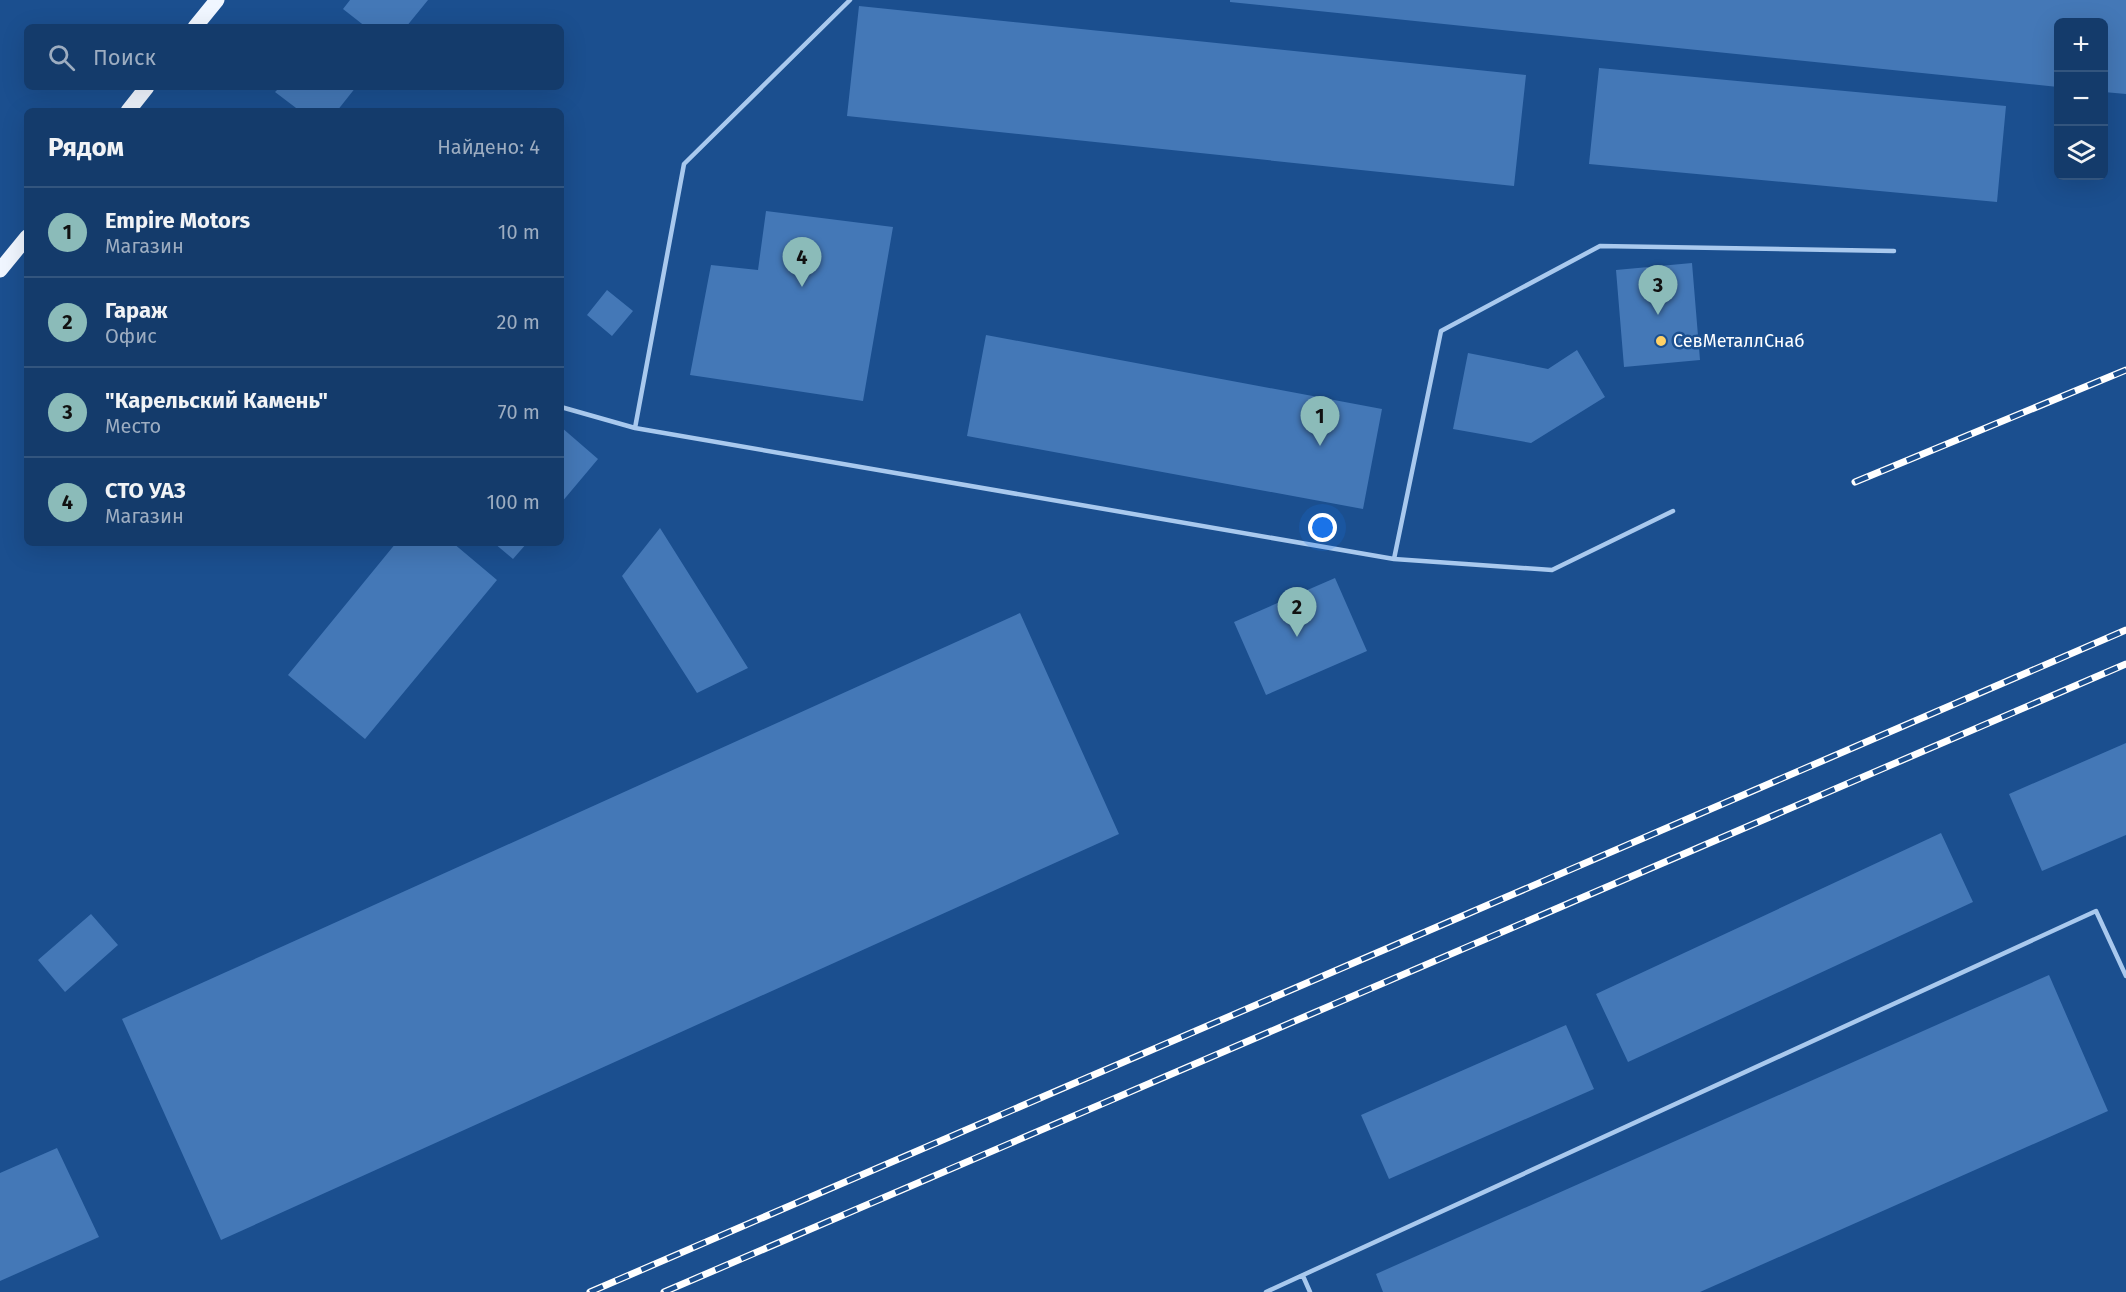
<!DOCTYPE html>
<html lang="ru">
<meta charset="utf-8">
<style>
body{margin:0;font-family:"Fira Sans",sans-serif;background:#214673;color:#f1f3f6}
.controls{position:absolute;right:18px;top:18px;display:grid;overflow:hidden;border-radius:9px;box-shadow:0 6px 24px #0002}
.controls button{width:54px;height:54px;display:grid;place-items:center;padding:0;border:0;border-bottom:2px solid #33557e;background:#143b6b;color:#f1f3f6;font:30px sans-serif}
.you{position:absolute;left:1323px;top:528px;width:21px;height:21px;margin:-15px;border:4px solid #fff;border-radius:50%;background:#1a73e8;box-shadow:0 0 0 9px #1a73e833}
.badge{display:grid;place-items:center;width:39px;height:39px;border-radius:50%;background:#8bbbb9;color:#111;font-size:20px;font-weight:700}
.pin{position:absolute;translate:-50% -50px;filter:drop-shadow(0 2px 3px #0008)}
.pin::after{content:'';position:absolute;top:32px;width:21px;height:18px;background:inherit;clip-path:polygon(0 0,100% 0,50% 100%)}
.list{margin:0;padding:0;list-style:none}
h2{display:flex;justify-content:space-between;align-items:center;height:78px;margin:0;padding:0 24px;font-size:26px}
h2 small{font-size:20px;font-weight:400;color:#9dadc1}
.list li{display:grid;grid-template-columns:39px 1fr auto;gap:18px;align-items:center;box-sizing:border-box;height:90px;padding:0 24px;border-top:2px solid #33557e}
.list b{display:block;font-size:22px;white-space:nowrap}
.list p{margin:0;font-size:20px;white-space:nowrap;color:#9dadc1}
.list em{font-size:20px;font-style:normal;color:#9dadc1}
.icon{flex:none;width:33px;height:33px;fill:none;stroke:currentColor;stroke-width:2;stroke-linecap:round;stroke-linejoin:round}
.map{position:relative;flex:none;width:2126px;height:1292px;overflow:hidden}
.search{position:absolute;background:#143b6b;box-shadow:0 6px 24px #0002;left:24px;top:24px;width:540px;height:66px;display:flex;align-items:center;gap:15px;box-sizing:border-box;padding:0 21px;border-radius:9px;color:#9dadc1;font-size:22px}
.panel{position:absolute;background:#143b6b;box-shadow:0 6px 24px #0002;left:24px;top:108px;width:540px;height:438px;border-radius:9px}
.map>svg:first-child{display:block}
.building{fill:#4478b7}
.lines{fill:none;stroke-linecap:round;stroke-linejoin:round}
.lane{stroke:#a9c9ee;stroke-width:4.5}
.primary{stroke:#f0f6ff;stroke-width:15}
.rail-casing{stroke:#fff;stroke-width:7}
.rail{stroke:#1b4f8f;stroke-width:4.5;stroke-dasharray:14;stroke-linecap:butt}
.poi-dot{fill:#ffd166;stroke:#1b4f8f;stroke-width:2}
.labels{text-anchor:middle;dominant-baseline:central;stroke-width:5;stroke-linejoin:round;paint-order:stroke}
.poi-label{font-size:18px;fill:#fff;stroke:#1b4f8f;text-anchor:start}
</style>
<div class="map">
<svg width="2126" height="1292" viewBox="0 0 2126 1292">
<rect width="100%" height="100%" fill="#1b4f8f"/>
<path class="building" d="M350,0H428L406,27H366L343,9Z
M1230,0H2126V94L2104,92V22H2058V87L1230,2Z
M859,6L1526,75L1514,186L847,116Z
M1599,68L2006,106L1997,202L1589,164Z
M280,87H356L337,111H300L275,92Z
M766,211L893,227L863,401L690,375L711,265L758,270Z
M1692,263L1700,360L1624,367L1616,270Z
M607,290L633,311L612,336L587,315Z
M986,335L1382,409L1363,509L967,436Z
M1577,350L1605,397L1531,443L1453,429L1468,353L1548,369Z
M561,427L598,459L561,503Z
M660,528L748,668L697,693L622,576Z
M396,543H453L497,580L365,739L288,675Z
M494,543H527L513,559Z
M1335,578L1367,651L1266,695L1234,622Z
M1020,613L1119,834L221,1240L122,1019Z
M2126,743V835L2042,871L2009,794Z
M1941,833L1973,902L1628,1062L1596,994Z
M91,914L118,945L65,992L38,960Z
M2049,975L2108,1111L1700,1292H1383L1376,1274Z
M1566,1025L1594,1089L1389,1179L1361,1115Z
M57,1148L99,1237L0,1281V1173Z"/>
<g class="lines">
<path class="lane" d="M561,407L635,428L1394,559L1552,570L1673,511
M635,428L684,164L850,0
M1394,559L1441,331L1600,246L1894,251
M1303,1276L1310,1292
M1266,1292L2096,911L2126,976"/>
<path class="primary" d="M195,27L217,0
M128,111L147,87
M0,270L27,237"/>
<defs>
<path id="rail" d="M1855,482L2126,370
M590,1292L2126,630
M664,1292L2126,664"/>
</defs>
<use href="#rail" class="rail-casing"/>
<use href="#rail" class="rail"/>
</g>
<circle class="poi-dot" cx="1661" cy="341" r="6"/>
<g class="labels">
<g class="poi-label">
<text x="1673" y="341">СевМеталлСнаб</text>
</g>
</g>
</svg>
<div class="controls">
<button>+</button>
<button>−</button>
<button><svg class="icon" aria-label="layers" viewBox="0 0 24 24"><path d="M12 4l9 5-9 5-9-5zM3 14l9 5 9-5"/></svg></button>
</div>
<div class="you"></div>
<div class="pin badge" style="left:1320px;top:446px">1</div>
<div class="pin badge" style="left:1297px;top:637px">2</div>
<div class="pin badge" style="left:1658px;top:315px">3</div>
<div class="pin badge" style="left:802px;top:287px">4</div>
<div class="search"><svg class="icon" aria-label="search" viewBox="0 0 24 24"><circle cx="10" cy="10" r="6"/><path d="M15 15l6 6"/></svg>Поиск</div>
<section class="panel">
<h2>Рядом<small>Найдено: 4</small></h2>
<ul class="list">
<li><span class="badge">1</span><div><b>Empire Motors</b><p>Магазин</p></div><em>10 m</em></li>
<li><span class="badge">2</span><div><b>Гараж</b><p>Офис</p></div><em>20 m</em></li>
<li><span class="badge">3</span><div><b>&quot;Карельский Камень&quot;</b><p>Место</p></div><em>70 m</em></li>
<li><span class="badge">4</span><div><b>СТО УАЗ</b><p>Магазин</p></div><em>100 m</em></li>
</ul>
</section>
</div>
